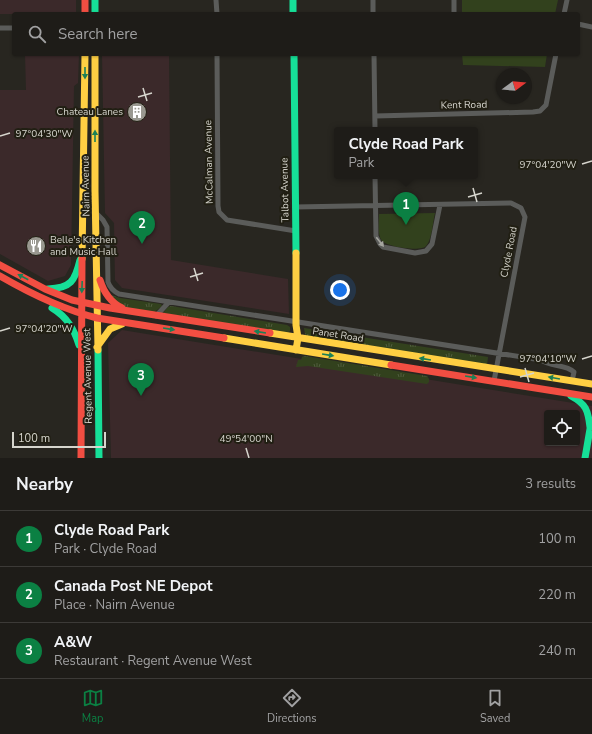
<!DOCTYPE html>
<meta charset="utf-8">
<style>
body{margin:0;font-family:"Nunito Sans",sans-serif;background:#262521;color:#f1f3f6}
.controls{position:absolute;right:12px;bottom:12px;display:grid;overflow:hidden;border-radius:4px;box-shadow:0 1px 3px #0004}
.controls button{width:36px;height:36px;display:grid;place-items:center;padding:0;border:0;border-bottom:1px solid #3c3a37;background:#1e1c18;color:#f1f3f6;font:20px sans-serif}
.compass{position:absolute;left:496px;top:68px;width:36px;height:36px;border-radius:50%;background:#1e1c18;box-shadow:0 1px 3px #0004;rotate:74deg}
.scale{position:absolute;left:12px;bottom:10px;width:94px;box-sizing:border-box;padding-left:4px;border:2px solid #d6d5cd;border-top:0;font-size:11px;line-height:14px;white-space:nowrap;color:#d6d5cd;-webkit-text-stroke:3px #211f13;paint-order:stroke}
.you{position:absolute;left:340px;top:290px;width:14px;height:14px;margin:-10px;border:3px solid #fff;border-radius:50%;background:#1a73e8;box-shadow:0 0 0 6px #1a73e833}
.badge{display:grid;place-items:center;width:26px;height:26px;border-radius:50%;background:#0b8043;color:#fff;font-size:13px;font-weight:700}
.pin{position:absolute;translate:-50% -33px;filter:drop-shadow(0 1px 2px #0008)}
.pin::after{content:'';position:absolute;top:21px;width:14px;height:12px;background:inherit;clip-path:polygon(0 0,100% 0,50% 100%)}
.popup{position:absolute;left:334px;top:127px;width:144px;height:52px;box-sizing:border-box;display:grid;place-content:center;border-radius:4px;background:#1e1c18;filter:drop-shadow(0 1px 3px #0005);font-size:13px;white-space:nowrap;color:#a1a1a2}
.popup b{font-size:15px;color:#f1f3f6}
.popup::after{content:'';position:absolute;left:50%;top:100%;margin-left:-8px;border:8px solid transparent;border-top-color:#1e1c18}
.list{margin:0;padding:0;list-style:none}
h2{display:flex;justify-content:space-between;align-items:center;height:52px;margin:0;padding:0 16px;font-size:17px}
h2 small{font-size:13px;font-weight:400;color:#a1a1a2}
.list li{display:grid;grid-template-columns:26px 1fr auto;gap:12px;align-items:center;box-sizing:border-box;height:56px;padding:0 16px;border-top:1px solid #3c3a37}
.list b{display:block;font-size:15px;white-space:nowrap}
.list p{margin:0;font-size:13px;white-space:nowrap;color:#a1a1a2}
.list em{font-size:13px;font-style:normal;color:#a1a1a2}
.icon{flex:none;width:22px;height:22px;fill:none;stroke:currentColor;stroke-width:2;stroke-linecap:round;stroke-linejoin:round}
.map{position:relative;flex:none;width:592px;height:458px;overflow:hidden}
.search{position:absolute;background:#1e1c18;box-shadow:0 1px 3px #0004;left:12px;right:12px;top:12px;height:44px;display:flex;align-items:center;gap:10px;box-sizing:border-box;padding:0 14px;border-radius:4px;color:#a1a1a2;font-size:15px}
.sheet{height:220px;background:#1e1c18}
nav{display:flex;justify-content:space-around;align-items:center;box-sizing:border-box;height:56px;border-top:1px solid #3c3a37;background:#1e1c18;font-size:11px;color:#a1a1a2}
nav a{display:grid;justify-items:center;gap:2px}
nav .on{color:#0b8043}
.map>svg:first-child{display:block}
.commercial{fill:#3b292a;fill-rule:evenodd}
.grass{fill:url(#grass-tufts)}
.green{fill:#32411d}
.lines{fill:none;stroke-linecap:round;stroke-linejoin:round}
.street{stroke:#5b5c5a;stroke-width:5}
.fast{stroke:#16e098;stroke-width:7}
.slow{stroke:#ffcf43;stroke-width:7}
.jam{stroke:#f24e42;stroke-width:7}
.oneway{fill:#1c8056}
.oneway2{fill:#a5a59f}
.ticks{fill:none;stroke:#d6d5cd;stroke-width:1.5}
.labels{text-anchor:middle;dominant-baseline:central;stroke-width:4;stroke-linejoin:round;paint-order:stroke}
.street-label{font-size:10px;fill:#d6d5cd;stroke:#211f13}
.poi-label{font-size:10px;fill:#d6d5cd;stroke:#211f13;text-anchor:end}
.ticks-label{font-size:10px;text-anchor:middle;fill:#d6d5cd;stroke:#211f13;stroke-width:4;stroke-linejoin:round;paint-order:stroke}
</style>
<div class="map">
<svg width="592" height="458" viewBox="0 0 592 458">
<defs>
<pattern id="grass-tufts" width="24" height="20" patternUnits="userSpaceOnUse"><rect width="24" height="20" fill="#32411d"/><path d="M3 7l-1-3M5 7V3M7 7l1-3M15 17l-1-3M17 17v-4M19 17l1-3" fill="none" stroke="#4f5c3d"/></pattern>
</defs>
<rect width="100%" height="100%" fill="#282620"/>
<path class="commercial" d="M0,0H76V14H0Z
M25,54H79L78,83L74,86L71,265L65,276L48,281L0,254V90H26Z
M102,54H169L171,260L288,279L289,314L122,288L115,280L114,223L105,213Z
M122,330L592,406V458H111L108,343ZM547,413H577V443H547Z"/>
<path class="grass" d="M111,295L120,298L161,304L162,306L157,310L154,312L127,308L109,297Z
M171,306L287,325L290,327V331L288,333L163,313L168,307Z
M304,328L488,357L487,365L307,337L305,334Z
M305,356L427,376L429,379V382L427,384L308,366L296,367L298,360H301L302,357Z"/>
<path class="green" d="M462,0H558L555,14H462Z
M462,54H547L545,67L463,65Z
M435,213C433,221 432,240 426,246C421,252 388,247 382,241C377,235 379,222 379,214Z"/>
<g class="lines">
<path class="street" d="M216,0L217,14
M373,0V14
M454,0V14
M564,14L567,0
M578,24L592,27
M0,28H14
M217,54L218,206L219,212L227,220L296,231
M374,54L375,130
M375,116L533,112L540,111L546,105L556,54
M375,176L376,236L380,244L383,247L415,253L426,251L432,244L440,205
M295,207L511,203L521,208L525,217L494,381
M96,213L103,220L107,227L108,282C110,288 113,291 119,294L541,360C551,367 566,364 574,372L572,381
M156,316L169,302"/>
<path class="fast" d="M95,0V14
M293,0V14
M294,54L296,253
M48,289C71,288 75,281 80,260
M52,308C67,317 74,329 79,345
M98,350L99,458
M571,396C586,404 588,410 590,427
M585,458L591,423"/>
<path class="slow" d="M95,54V191L98,350
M82,259L85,54
M270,333L592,384
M224,338L391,365
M97,347L110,329L122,324
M296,350L298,338L296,325V253"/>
<path class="jam" d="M85,0V14
M0,265L45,289L72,300L110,308L270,333
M0,276C31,294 62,309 97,318L224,338
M100,280C104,293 110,302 122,308
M391,365L592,397
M81,458L82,259"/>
</g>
<defs><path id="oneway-solid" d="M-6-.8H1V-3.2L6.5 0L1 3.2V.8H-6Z"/></defs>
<g class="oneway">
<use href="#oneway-solid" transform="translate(85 73) rotate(90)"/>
<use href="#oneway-solid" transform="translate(95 136) rotate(-90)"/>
<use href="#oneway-solid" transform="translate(23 277) rotate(-152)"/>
<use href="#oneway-solid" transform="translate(82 287) rotate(92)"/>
<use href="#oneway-solid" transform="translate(169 329) rotate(9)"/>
<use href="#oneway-solid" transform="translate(260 332) rotate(-171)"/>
<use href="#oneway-solid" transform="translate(328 355) rotate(9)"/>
<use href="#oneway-solid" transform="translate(425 359) rotate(-171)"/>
<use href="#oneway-solid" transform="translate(471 377) rotate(9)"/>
<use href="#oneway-solid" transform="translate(554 378) rotate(-170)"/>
</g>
<use class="oneway2" href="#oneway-solid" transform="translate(380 242) rotate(52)"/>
<path class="ticks" d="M143,88L147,101M138,97L152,93M0,136L10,133M582,164L592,161M473,188L477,202M468,197L482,193M194,268L198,281M190,277L203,273M0,331L10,328M582,359L592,356M525,368L529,382M520,377L534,373M246,448L249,458"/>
<defs>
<symbol id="building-disc" viewBox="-11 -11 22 22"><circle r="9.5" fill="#999890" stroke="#211f13"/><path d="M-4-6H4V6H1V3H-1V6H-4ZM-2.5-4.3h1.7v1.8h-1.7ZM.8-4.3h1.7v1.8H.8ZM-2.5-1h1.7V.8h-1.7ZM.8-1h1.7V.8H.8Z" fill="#fff"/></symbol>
<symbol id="restaurant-disc" viewBox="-11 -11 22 22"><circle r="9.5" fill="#999890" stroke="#211f13"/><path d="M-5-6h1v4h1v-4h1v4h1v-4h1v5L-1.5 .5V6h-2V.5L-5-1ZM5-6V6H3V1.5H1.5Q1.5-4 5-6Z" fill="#fff"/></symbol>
</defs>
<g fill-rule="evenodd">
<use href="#building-disc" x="126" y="101" width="22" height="22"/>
<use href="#restaurant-disc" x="25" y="235" width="22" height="22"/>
</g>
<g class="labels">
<g class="street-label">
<text transform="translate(464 105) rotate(-1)">Kent Road</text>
<text transform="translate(209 162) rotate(-91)">McCalman Avenue</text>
<text transform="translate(86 186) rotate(-91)">Nairn Avenue</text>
<text transform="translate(285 190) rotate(-91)">Talbot Avenue</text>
<text transform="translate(509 252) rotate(-79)">Clyde Road</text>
<text transform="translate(338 335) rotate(9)">Panet Road</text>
<text transform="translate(88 376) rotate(-91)">Regent Avenue West</text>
</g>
<g class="poi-label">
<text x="123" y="112">Chateau Lanes</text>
<text x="50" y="240" text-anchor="start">Belle's Kitchen<tspan x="50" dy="12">and Music Hall</tspan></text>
</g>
</g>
<g class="ticks-label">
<text x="44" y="137">97°04'30"W</text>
<text x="548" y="168">97°04'20"W</text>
<text x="44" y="332">97°04'20"W</text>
<text x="548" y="362">97°04'10"W</text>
<text x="246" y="442">49°54'00"N</text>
</g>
</svg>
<div class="controls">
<button><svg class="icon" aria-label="locate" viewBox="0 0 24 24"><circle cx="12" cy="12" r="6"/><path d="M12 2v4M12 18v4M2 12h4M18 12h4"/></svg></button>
</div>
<svg class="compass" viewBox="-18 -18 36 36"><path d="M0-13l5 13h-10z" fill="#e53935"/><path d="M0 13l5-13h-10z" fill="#a1a1a2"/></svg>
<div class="scale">100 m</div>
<div class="you"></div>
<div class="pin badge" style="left:406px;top:225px">1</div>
<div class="popup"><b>Clyde Road Park</b>Park</div>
<div class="pin badge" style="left:142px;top:244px">2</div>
<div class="pin badge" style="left:141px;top:396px">3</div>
<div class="search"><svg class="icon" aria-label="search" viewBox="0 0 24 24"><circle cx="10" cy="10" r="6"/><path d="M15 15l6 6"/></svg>Search here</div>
</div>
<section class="sheet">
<h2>Nearby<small>3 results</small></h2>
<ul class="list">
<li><span class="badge">1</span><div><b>Clyde Road Park</b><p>Park · Clyde Road</p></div><em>100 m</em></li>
<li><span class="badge">2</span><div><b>Canada Post NE Depot</b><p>Place · Nairn Avenue</p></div><em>220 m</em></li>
<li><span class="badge">3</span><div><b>A&amp;W</b><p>Restaurant · Regent Avenue West</p></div><em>240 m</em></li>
</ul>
</section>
<nav>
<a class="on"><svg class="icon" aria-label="map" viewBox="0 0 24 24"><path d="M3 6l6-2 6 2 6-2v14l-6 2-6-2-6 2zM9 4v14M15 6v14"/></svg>Map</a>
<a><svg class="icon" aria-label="directions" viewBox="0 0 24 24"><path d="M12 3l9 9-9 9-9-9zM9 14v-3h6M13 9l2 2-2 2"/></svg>Directions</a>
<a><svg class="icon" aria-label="saved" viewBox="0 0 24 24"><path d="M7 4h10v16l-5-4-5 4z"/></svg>Saved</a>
</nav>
